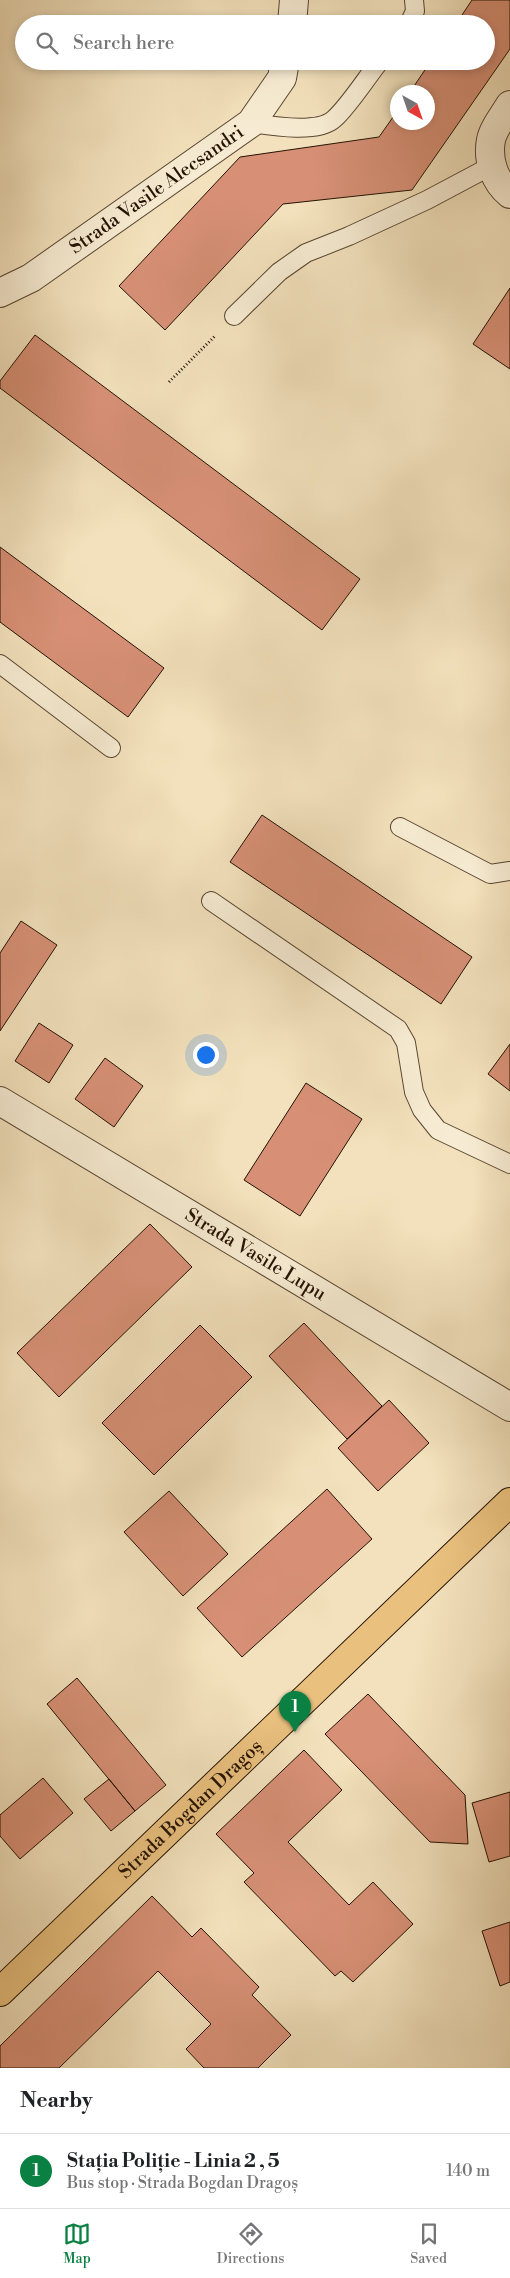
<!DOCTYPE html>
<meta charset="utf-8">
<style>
body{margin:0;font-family:"Libre Bodoni",serif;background:#f6f6f6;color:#202124}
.compass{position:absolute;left:390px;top:85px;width:45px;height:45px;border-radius:50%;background:#fff;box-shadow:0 2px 8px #0003;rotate:140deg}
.you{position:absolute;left:205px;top:1054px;width:18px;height:18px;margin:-12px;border:4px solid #fff;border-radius:50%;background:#1a73e8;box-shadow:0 0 0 8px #1a73e833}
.badge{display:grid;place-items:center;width:32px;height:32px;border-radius:50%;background:#0b8043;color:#fff;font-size:16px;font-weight:700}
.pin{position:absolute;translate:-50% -41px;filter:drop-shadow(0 1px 2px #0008)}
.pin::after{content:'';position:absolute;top:26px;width:18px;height:15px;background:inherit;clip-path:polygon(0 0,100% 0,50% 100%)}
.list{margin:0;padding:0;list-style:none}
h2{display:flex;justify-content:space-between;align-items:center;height:65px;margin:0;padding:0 20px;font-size:21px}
h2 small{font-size:16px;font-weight:400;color:#757577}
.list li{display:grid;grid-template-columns:32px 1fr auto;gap:15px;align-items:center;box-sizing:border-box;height:75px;padding:0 20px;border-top:1px solid #e0e0e0}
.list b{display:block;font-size:19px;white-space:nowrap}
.list p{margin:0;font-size:16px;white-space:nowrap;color:#757577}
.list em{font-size:16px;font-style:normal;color:#757577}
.icon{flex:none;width:28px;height:28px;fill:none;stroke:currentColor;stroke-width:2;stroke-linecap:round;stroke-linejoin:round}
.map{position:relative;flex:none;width:510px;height:2068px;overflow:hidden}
.search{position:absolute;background:#fff;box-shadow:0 2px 8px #0003;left:15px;right:15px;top:15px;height:55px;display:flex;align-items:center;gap:12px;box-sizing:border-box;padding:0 18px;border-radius:28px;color:#757577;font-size:19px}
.sheet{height:140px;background:#fff}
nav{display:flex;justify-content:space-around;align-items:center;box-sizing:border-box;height:70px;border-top:1px solid #e0e0e0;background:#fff;font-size:14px;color:#757577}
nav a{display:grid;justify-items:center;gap:2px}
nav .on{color:#0b8043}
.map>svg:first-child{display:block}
.building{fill:#d79076;stroke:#241202}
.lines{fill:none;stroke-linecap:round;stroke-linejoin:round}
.service-casing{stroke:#584630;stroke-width:20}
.minor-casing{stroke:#584630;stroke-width:30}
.primary-casing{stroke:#241202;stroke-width:30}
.path{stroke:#241202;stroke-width:3;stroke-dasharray:1 2.5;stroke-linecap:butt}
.service{stroke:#f7ecd3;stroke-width:18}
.minor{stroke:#f7ecd3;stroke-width:28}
.primary{stroke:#e9c07e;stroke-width:28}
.labels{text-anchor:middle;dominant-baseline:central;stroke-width:4;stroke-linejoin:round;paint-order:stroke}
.street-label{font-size:19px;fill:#241202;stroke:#f7ecd3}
</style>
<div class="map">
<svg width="510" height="2068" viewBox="0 0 510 2068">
<rect width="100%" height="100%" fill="#f2e1bc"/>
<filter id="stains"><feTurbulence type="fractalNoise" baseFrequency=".004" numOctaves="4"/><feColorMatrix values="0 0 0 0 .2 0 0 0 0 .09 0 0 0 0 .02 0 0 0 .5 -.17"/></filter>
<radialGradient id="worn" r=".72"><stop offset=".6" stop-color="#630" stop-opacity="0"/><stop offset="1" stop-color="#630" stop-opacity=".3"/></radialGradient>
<path class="building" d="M472,0H510V49L412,190L283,204L165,330L119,286L240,157L379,137L398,110V122H428V92H410L431,61H486V24H456Z
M510,288V369L473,344Z
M35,335L360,579L322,630L0,388V381Z
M0,547L164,668L128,717L0,622Z
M262,815L472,957L441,1004L230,862Z
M21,921L57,945L0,1031V953Z
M39,1023L73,1045L49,1083L15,1061Z
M510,1044V1091L488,1074Z
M105,1058L143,1086L114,1127L75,1099Z
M306,1083L362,1119L300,1216L244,1180Z
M150,1224L192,1267L59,1397L17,1353Z
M304,1323L382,1406L347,1439L269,1356Z
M200,1325L252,1377L154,1475L102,1423Z
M389,1400L429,1443L378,1491L338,1448Z
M327,1489L372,1539L242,1657L197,1608Z
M169,1491L228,1554L183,1596L124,1532Z
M77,1678L166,1785L135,1811L47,1704Z
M368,1694L465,1795L468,1844L430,1842L325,1734Z
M304,1750L342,1790L288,1842L349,1905L373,1882L413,1924L353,1982L341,1971L335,1976L244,1882L254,1873L216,1834Z
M43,1778L73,1813L20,1859L0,1836V1815Z
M109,1779L135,1811L111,1831L84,1799Z
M510,1792V1856L489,1862L472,1803Z
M152,1896L192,1937L201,1928L259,1987L252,1995L291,2035L258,2068H204L186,2049L211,2024L158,1971L59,2068H0V2046Z
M510,1922V1982L500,1986L482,1931Z"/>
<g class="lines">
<defs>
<path id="service" d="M409,24L415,11L414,0
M251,123C271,126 318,134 334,119C348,107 367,77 380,61
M234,316L279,272L306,253L349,236L427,200L491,166
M0,664L111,748
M400,827L490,874L510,871
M211,901L398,1029L406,1043L414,1092L422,1110L438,1130L510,1164"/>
<g id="minor">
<path d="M292,24L294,0"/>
<path d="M510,105C504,115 493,129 491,140C487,160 495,182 510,194"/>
<path id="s1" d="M0,293L31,278L251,123L282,78L285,61"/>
<path id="s2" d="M0,1101L510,1407"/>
</g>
<g id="primary">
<path id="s3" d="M0,1992L510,1502"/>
</g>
</defs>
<use href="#service" class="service-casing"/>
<use href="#minor" class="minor-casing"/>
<use href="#primary" class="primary-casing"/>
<path class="path" d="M169,382L216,335"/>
<use href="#service" class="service"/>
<use href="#minor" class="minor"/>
<use href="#primary" class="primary"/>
</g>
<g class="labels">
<g class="street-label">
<text stroke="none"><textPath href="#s1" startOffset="188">Strada Vasile Alecsandri</textPath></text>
<text stroke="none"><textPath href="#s2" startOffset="298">Strada Vasile Lupu</textPath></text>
<text stroke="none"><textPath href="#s3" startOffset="264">Strada Bogdan Dragoș</textPath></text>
</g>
</g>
<rect width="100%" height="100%" filter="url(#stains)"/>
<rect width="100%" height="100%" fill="url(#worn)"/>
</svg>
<svg class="compass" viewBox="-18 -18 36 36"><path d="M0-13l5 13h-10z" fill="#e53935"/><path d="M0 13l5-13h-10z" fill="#757577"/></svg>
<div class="you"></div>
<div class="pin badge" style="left:295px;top:1732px">1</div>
<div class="search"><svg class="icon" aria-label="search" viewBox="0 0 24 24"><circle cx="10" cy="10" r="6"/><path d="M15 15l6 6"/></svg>Search here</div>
</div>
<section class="sheet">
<h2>Nearby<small></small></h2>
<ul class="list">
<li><span class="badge">1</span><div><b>Stația Poliție - Linia 2 , 5</b><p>Bus stop · Strada Bogdan Dragoș</p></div><em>140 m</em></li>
</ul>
</section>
<nav>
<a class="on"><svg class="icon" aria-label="map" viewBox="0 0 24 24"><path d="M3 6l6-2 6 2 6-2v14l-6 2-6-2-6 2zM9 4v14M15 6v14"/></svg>Map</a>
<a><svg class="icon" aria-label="directions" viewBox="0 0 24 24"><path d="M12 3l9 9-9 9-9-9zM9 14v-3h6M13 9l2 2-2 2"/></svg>Directions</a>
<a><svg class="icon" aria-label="saved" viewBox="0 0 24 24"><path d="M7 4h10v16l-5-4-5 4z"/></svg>Saved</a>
</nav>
